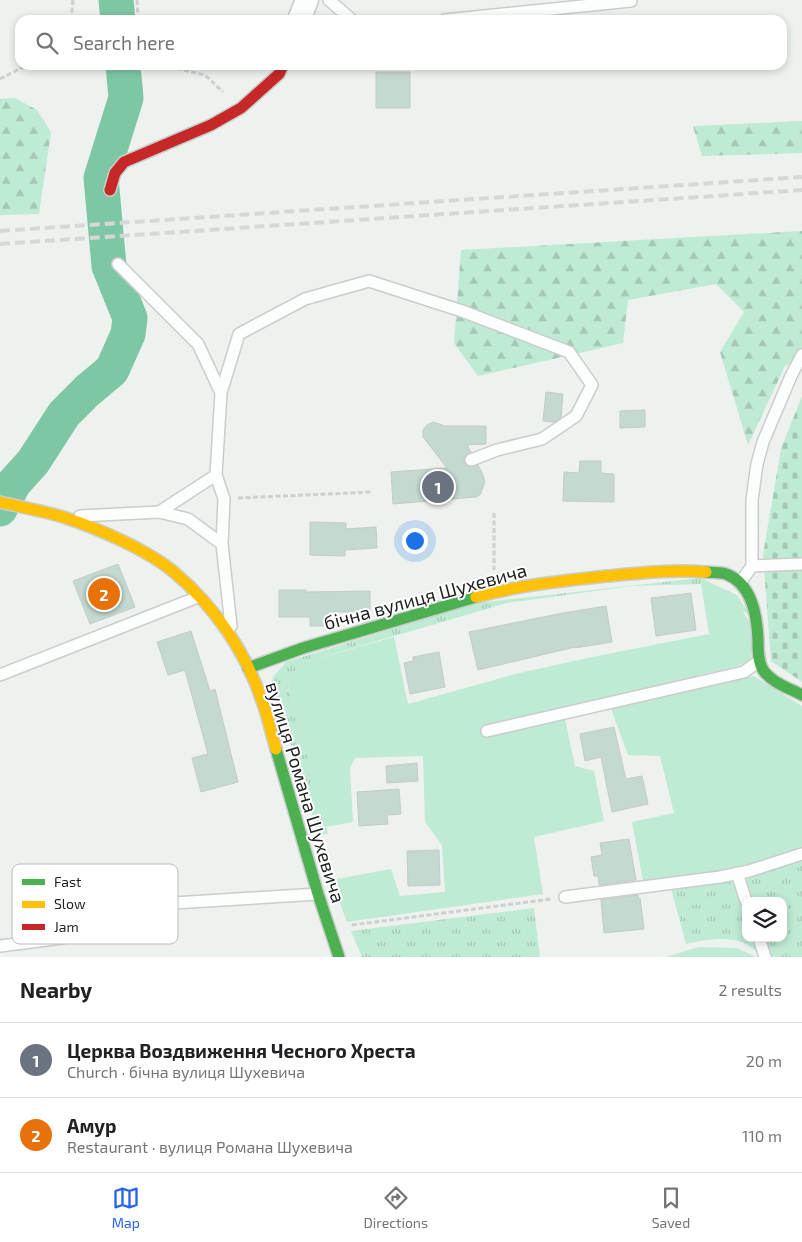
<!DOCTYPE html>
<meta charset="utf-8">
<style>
body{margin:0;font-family:"Exo 2",sans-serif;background:#f6f6f6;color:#202124}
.controls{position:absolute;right:15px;bottom:15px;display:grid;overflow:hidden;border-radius:10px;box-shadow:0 2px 8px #0003}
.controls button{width:45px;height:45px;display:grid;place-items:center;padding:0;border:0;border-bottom:1px solid #e0e0e0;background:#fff;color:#202124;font:25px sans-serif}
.you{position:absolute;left:414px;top:540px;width:18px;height:18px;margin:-12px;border:4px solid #fff;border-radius:50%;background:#1a73e8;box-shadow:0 0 0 8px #1a73e833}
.badge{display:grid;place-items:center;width:32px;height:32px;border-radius:50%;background:#2563eb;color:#fff;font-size:16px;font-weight:700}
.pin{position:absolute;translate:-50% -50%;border:2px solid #fff;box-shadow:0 1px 5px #0006}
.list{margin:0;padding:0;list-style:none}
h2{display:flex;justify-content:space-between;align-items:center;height:65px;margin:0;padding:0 20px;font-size:21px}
h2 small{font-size:16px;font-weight:400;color:#757577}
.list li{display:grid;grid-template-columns:32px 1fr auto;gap:15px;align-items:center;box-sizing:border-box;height:75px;padding:0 20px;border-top:1px solid #e0e0e0}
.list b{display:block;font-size:19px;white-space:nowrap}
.list p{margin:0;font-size:16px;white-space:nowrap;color:#757577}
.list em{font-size:16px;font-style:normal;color:#757577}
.icon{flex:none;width:28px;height:28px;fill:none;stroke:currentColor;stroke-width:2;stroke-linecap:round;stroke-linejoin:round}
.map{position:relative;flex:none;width:802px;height:957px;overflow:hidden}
.search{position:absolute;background:#fff;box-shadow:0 2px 8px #0003;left:15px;right:15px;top:15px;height:55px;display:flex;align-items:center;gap:12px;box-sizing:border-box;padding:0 18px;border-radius:15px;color:#757577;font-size:19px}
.sheet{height:215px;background:#fff}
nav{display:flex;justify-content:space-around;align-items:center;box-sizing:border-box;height:70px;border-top:1px solid #e0e0e0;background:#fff;font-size:14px;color:#757577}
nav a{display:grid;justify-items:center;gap:2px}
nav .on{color:#2563eb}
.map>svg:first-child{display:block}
.grass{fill:url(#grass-tufts)}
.forest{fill:url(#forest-firs)}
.cemetery{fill:url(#cemetery-stones)}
.garden{fill:#bfead3}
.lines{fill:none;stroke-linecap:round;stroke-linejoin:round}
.river{stroke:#7ec7a5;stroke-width:35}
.building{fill:#c4d9cf;stroke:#c6cac8}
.lane-casing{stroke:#c9cdcb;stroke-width:14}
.street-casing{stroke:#c9cdcb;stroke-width:25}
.fast-casing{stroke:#c9cdcb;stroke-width:14}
.slow-casing{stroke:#c9cdcb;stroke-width:14}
.jam-casing{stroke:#c9cdcb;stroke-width:14}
.path{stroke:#cdd0ce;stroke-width:3;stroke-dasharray:5 2.5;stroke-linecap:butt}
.lane{stroke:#fcfdfd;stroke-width:11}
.street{stroke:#fcfdfd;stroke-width:22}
.fast{stroke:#4caf50;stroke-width:11}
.slow{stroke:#ffc107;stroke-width:11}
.jam{stroke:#c62828;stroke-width:11}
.rail{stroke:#d6d8d6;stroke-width:4;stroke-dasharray:10 5;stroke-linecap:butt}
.labels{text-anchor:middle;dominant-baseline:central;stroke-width:4;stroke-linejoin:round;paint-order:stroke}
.street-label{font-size:19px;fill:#1d211e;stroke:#fff}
.key{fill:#fff;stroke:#bbbcbc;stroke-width:1}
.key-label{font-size:14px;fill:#1d211e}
</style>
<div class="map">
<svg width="802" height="957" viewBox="0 0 802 957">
<defs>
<pattern id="grass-tufts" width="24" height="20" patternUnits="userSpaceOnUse" patternTransform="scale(1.25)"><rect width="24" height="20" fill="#bfead3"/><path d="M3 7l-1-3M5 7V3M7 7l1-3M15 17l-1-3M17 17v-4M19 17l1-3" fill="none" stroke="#a4c8b5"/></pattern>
<pattern id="forest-firs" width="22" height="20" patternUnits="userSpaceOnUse" patternTransform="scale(1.25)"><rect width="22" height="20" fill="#bfead3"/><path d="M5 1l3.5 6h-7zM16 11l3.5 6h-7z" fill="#a4c8b5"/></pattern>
<pattern id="cemetery-stones" width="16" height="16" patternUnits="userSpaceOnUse" patternTransform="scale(1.25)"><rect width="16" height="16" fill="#bfead3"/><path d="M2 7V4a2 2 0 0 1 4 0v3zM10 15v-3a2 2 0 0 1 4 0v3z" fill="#a4c8b5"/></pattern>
</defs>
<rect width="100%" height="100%" fill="#edf2ef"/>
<path class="grass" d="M700,578L737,595L750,615L701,584L632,586L507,603L302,663L288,683L328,834H323L317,830L295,757L272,688L273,677L286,662L476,603Z
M802,859V957H771L765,938H783V901H753L745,877Z
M731,879L746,919V938H753L759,953C753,949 748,944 742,942C727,936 701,940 686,944L671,888Z
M534,908L540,957H362L351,931Z"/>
<path class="forest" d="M15,98L37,110L51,132L39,214L0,215V99Z
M802,121V153L702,156L693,126Z
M802,231V357L785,366L748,445L720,352L744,312L716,284L628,300L623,343L478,376L454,343L461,250Z"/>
<path class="cemetery" d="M802,396V682L771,661L763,555L781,449Z"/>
<path class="garden" d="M701,584L720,588L738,602L753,629L751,660L738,666L482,727L484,737L565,719L575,766L594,771L604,821L534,837L543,894L347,922L331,880L391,869L400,896L445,892L442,845L425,822L423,756L355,758L350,768L353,822L325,827L288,682L302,663L394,637L408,704L515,674L592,657L709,634Z
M754,676L802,706V847L751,865L720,873L643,881L632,822L674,813L660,756L628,755L611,709Z
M699,947L737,948L756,957H666Z"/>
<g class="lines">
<path class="river" d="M116,0L118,20
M0,509L14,483L33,462L64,414L87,391L112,370L128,334L130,318L109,266L101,178L126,98L123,65"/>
</g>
<path class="building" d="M376,72H410V108H376Z
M546,392L563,394L561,417L554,422L543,421Z
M645,410V427L620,428V411Z
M433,422L445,426H486V444L467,445L471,452L466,455L464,459V463L469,467L478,465L483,475L485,482L480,495L476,497L393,504L391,472L447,468L423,437V430L427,425Z
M580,461H601V473L614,474V502L563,501L564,472L579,473Z
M310,522L346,523V529L376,527L377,548L345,550V556L310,555Z
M118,564L135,607L90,624L73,581Z
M279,590H306V592L370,591V612H331L330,624L324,626H310V617H279Z
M691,593L696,630L656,636L651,598Z
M606,606L612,642L575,648V647L478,670L469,632L563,613Z
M191,631L210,691L215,689L238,782L201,792L192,758L208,754L185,670L168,675L157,642Z
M439,652L445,687L410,694L404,663L413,661V657Z
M614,727L626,779L642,776L648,804L612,812L601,757L585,761L580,734Z
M417,763L418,781L387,783L386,766Z
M399,789L401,814L387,815L388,824L359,826L357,792Z
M629,839L636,880L599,885L598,876H594L591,857L602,855L600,843Z
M439,850L440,885L408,886L407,851Z
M638,895L639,899L640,898L644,929L604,933L601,900Z"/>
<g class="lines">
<defs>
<path id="lane" d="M329,0L352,20
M445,20L631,1
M118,264L198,344L221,393L216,475L224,499L222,544L231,626
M221,393L239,334L305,299L369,281L462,311L569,352L592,385L576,416L542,439L497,450L471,460
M159,512L188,519L222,544
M80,516L159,512L216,475
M752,566L802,564
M740,583L752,566V500L757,464L763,442L791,376L802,355
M0,675L198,597
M487,731L744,672L759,661
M737,873L746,901
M565,897L720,877L749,871L802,854
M759,938L765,957
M0,946L62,938L174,903L318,894"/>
<path id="street" d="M299,20L307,0"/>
<path id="fast" d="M706,572C712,573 720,572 726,574C752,584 757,615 758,640C758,650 758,661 763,670C772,683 789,688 802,695
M248,668L303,648L476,597
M276,749L318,894L339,957"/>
<path id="slow" d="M0,502C21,507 43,511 63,517C97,528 148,550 175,573C214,606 246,652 262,701C268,716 271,733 276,749
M476,597C519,585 563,581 607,576C640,573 674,569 706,572"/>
<path id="jam" d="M110,190L115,173L124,162L211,125L241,108L279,74L283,65"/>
</defs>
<use href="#lane" class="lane-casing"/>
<use href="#street" class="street-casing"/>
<use href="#fast" class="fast-casing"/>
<use href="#slow" class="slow-casing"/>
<use href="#jam" class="jam-casing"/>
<path class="path" d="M137,0L138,16L141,20
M71,20L73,0
M162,65L205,75L223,92
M0,79L27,65
M238,498L372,492
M494,513V570
M352,925L551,899"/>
<use href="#lane" class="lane"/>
<use href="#street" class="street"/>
<use href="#fast" class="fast"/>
<use href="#slow" class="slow"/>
<use href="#jam" class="jam"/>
<path class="rail" d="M0,231L802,177
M0,244L802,190"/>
</g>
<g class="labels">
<g class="street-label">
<text transform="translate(425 596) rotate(-15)">бічна вулиця Шухевича</text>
<text transform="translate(306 792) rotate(73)">вулиця Романа Шухевича</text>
</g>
</g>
<rect x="12" y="864" width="166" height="80" rx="8" class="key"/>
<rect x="22" y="879" width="23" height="6" fill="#4caf50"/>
<rect x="22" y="901" width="23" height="7" fill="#ffc107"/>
<rect x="22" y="924" width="23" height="6" fill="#c62828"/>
<g class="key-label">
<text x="54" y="887">Fast</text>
<text x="54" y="909">Slow</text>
<text x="54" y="932">Jam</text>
</g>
</svg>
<div class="controls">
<button><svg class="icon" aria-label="layers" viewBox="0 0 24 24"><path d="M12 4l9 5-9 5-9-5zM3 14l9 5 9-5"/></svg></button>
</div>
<div class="you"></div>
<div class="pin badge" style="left:438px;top:487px;background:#6b7280">1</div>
<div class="pin badge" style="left:104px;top:594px;background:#e8710a">2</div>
<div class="search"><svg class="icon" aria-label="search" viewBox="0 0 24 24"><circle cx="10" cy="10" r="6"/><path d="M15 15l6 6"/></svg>Search here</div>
</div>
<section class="sheet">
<h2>Nearby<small>2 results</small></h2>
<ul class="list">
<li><span class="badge" style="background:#6b7280">1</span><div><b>Церква Воздвиження Чесного Хреста</b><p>Church · бічна вулиця Шухевича</p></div><em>20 m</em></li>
<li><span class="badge" style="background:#e8710a">2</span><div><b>Амур</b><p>Restaurant · вулиця Романа Шухевича</p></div><em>110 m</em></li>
</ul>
</section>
<nav>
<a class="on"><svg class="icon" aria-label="map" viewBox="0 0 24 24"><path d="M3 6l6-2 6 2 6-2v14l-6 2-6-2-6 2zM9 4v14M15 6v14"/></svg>Map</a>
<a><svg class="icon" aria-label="directions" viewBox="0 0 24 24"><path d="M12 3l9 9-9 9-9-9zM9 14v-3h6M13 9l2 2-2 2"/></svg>Directions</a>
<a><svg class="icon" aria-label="saved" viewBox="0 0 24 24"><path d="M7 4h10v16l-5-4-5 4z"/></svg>Saved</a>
</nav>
